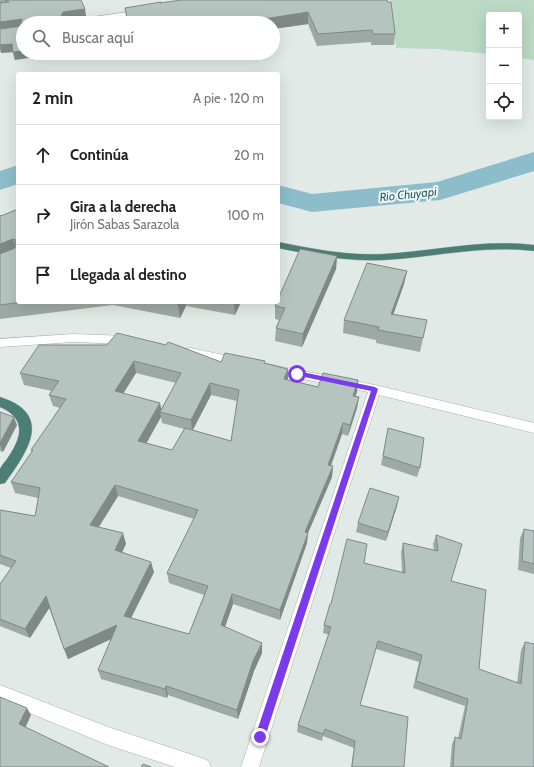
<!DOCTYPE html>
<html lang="es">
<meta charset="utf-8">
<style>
body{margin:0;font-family:Cabin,sans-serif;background:#f2f2f2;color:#222}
.controls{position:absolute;right:12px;top:12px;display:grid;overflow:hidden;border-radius:4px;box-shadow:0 4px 16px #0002}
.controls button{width:36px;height:36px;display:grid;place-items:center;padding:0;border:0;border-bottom:1px solid #e0e0e0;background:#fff;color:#222;font:20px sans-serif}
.stop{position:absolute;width:12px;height:12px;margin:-9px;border:3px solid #7c3aed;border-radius:50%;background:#fff}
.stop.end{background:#7c3aed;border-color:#fff;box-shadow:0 1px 4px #0008}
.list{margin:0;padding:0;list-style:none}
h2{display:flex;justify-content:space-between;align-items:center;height:52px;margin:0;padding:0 16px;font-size:17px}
h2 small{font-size:13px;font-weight:400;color:#767676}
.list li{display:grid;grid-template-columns:26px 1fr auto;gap:12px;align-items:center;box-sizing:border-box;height:60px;padding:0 16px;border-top:1px solid #e0e0e0}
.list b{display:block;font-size:15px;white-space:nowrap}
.list p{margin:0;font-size:13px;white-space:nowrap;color:#767676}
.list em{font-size:13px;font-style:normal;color:#767676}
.icon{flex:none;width:22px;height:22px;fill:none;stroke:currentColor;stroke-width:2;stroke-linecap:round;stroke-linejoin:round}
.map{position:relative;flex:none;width:534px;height:767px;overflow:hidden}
.search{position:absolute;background:#fff;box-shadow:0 4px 16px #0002;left:16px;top:16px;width:264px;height:44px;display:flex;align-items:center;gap:10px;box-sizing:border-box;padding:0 14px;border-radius:22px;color:#767676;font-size:15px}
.panel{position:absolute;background:#fff;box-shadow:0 4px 16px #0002;left:16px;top:72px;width:264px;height:232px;border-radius:4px}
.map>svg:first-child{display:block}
.green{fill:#bbd9c5}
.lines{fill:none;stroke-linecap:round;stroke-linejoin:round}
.river{fill:#8dbdca;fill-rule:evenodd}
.minor-casing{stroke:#a4b1ad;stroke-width:1}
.trunk-casing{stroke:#bdc4c2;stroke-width:1}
.minor{fill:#fff;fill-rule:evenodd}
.trunk{fill:#4d7e76;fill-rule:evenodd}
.wall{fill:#9da9a4;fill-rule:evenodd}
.shaded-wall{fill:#7f8986}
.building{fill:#b6c4bf;stroke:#7f8986;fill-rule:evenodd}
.route{fill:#7c3aed}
.labels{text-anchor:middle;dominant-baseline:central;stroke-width:4;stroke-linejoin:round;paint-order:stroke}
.far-water-label{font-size:12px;font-style:italic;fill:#235e6f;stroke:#f1f7f4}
</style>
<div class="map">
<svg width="534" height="767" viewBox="0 0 534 767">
<rect width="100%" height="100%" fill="#e1eae6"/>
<path class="green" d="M391,0H534V60L519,58V15H489V54L437,49L396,48Z"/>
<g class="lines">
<path class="river" d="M534,152V171L440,200L312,212L278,203V185L312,194L437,182Z
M18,165V184L0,190V171Z"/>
<defs>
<path id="minor" d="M141,10L143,11V13L81,23H64L67,21Z
M73,334L128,336L132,337L134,340L132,343L128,344L73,342L0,347V339Z
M190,348L238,358L242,359L244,362L242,365L238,366L186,355L184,352L186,349Z
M272,365L375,385L534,423V433L379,395L259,767H241L368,392L268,372L266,369L268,366Z
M0,685L108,727L202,758L208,761L211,767H175L108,745L0,701Z"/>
<path id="trunk" d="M278,242C313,249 348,256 384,254C435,251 483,239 534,245V251C483,245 435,257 384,260C348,262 313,255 278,248Z
M0,397C54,414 28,451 5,483L0,484C0,480 0,473 0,469C2,464 7,460 9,456C23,435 25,418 0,407Z"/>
</defs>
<use href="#minor" class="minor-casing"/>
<use href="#trunk" class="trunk-casing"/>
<use href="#minor" class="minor"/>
<use href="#trunk" class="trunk"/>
</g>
<path class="wall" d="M0,0H81L86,16L66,19L15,60L13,52L1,53L0,49V29H1L0,27Z
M387,0L395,34L394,45H371V42L317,46L308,24L273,29V23H127L125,8L161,3Z
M18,209V302H241L235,315L186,306L180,318L113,305L0,319V215L1,216Z
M337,256L336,269L302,347L275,341L276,328L279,320L275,319V306Z
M407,271L404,284L393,314L427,320L420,352L376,343V340L343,333L344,320Z
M39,345L221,362L265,361V363L288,369V380L318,387L358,380L357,392L355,396L359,397L357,408L348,436L342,434L331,466H333L332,477L308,533L307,543L280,620L233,604L225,627L262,643V653L254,671L238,719L168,695L167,698L101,679L98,670L111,639L68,659L49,608L30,638L0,626V584L11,568L0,564V510L35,516L38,498L15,493L11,482L32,452L31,450L60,408L53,406L49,395L52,391L24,385L20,373ZM136,373L176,383L161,409L123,394ZM211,395L237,401L231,441L193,430ZM161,417L162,423L184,429L172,450L146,443ZM118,496L194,519L167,573L169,583L204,595L189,634L131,618L154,572L122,552L126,544L99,527Z
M0,412L17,425L3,452L0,451Z
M388,428L420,468L417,477L381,465Z
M397,506L386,541L356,532L358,523Z
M524,529L534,531V574L518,570L520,538Z
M436,535L451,581L479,669L517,683L521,650L525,642L534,767H450L452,744L455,737L458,738L465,706L413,688L419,662L376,649L360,705L404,767H351L354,748L323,736L322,741L297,732L298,725L329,635L323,633L324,625L331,604L364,563L402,573L401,552L403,543L434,550L433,544Z"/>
<path class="shaded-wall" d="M85,9L86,16L64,19L61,15L63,12Z
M308,12V24L273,29V23H239Z
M22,19L23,27L1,29L0,27V22Z
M12,44L14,52L1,53L0,45Z
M23,51V53H62L15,60L13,52Z
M13,239L17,253L0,260V244Z
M337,256L336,269L302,347L303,334Z
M407,271L404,284L389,327L391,314Z
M179,302H186V306L180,318L178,304Z
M234,302H241L235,315Z
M134,361L136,373L117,403L115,391Z
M288,369V380L284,379Z
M358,380L357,392L351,407L353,396Z
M210,383L211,395L192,431L191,420Z
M359,397L357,408L348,436L350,425Z
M160,403L162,412H160L161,417L141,453L138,441Z
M14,417L17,425L3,452L0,445V443Z
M343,423L342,434L327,476L328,465Z
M333,466L332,477L308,533L307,543L280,620V610L305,532Z
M115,485L118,496L93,536L90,525Z
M399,497L397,506L386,541L388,532Z
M123,533L126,544L118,561L115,550Z
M151,562L154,572L127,626L124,616Z
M232,594L233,604L222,635L221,625Z
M46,596L50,607L30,638L25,629Z
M117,625L120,635L68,659L64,649Z
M262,643V653L254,671L238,719L237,710L253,661Z
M166,686L168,695L167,698L165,689Z
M27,708L31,715L24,731L19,724Z"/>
<path class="building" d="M5,0H81L85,9L63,12V13L61,15L65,17L67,23H23V51L13,52L12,44L0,45V29L21,26L22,19L0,22V3L9,2Z
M181,0H387L388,2H391L395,34H373L372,30L318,34L308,12L239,23H128L125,8L161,2L160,3Z
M18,209V302H22L0,305V254L15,248L16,240L13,239L0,244V215L1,216Z
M300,249L337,256L303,334L276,328L285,308L275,306L277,302H278V299Z
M367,263L407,271L391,314L427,320L423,338L378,330L379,327L344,320Z
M167,302H179L178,304Z
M117,333L166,345L168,342L171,343L221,362L225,353L265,361L264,363L288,369L284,379L318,387L323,373L358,380L353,396L359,397L350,425L343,423L328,465L333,466L305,532L308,533L280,610L232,594L221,625L262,643L253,661L237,710L166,686L165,689L98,670L117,625L64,649L46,596L25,629L0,619V584L16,561L0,555V510L35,516L40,488L11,482L33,450H31L66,399L49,395L59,381L20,373L39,345H107ZM134,361L181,373L160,412L191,420L210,383L239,390L231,441L185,428L172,450L138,441L160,403L115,391ZM115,485L198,510L167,573L208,586L189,634L124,616L151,562L115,550L123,533L90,525Z
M0,412L14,417L0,443Z
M388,428L424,438L420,468L383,456Z
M370,488L399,497L388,532L358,523Z
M524,529L534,531V564L522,561Z
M436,535L462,544L451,581L486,590L479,669L521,684L525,642L534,644V767H453L455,737L461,739L468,699L416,681L422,655L378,641L360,705L408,717L404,767H352L355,741L325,729L323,734L298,725L331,627L324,625L330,604H331L347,539L367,544L364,563L405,573L403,543L438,551Z
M0,697L27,708L19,724L109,767H0Z
M143,764L151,767H141Z"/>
<path class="route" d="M297,371L375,387L378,389L265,737L263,740L260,741L257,740L255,737L371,391L295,375V372Z"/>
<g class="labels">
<g class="far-water-label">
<text transform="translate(408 194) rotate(-6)">Rio Chuyapi</text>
</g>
</g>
</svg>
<div class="controls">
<button>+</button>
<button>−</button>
<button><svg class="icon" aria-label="locate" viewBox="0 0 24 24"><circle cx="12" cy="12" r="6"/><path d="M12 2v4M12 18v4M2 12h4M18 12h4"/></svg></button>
</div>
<div class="stop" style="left:297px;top:374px"></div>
<div class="stop end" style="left:260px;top:737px"></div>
<div class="search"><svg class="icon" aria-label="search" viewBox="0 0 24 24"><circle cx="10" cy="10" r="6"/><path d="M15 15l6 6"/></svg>Buscar aquí</div>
<section class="panel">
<h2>2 min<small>A pie · 120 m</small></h2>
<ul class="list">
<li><svg class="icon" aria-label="ahead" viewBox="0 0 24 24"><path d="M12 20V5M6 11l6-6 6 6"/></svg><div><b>Continúa</b></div><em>20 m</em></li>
<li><svg class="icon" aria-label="right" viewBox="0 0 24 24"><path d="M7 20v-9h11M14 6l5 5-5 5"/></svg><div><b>Gira a la derecha</b><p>Jirón Sabas Sarazola</p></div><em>100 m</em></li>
<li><svg class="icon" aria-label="arrive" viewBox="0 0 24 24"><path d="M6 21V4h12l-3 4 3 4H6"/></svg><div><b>Llegada al destino</b></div></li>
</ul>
</section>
</div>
